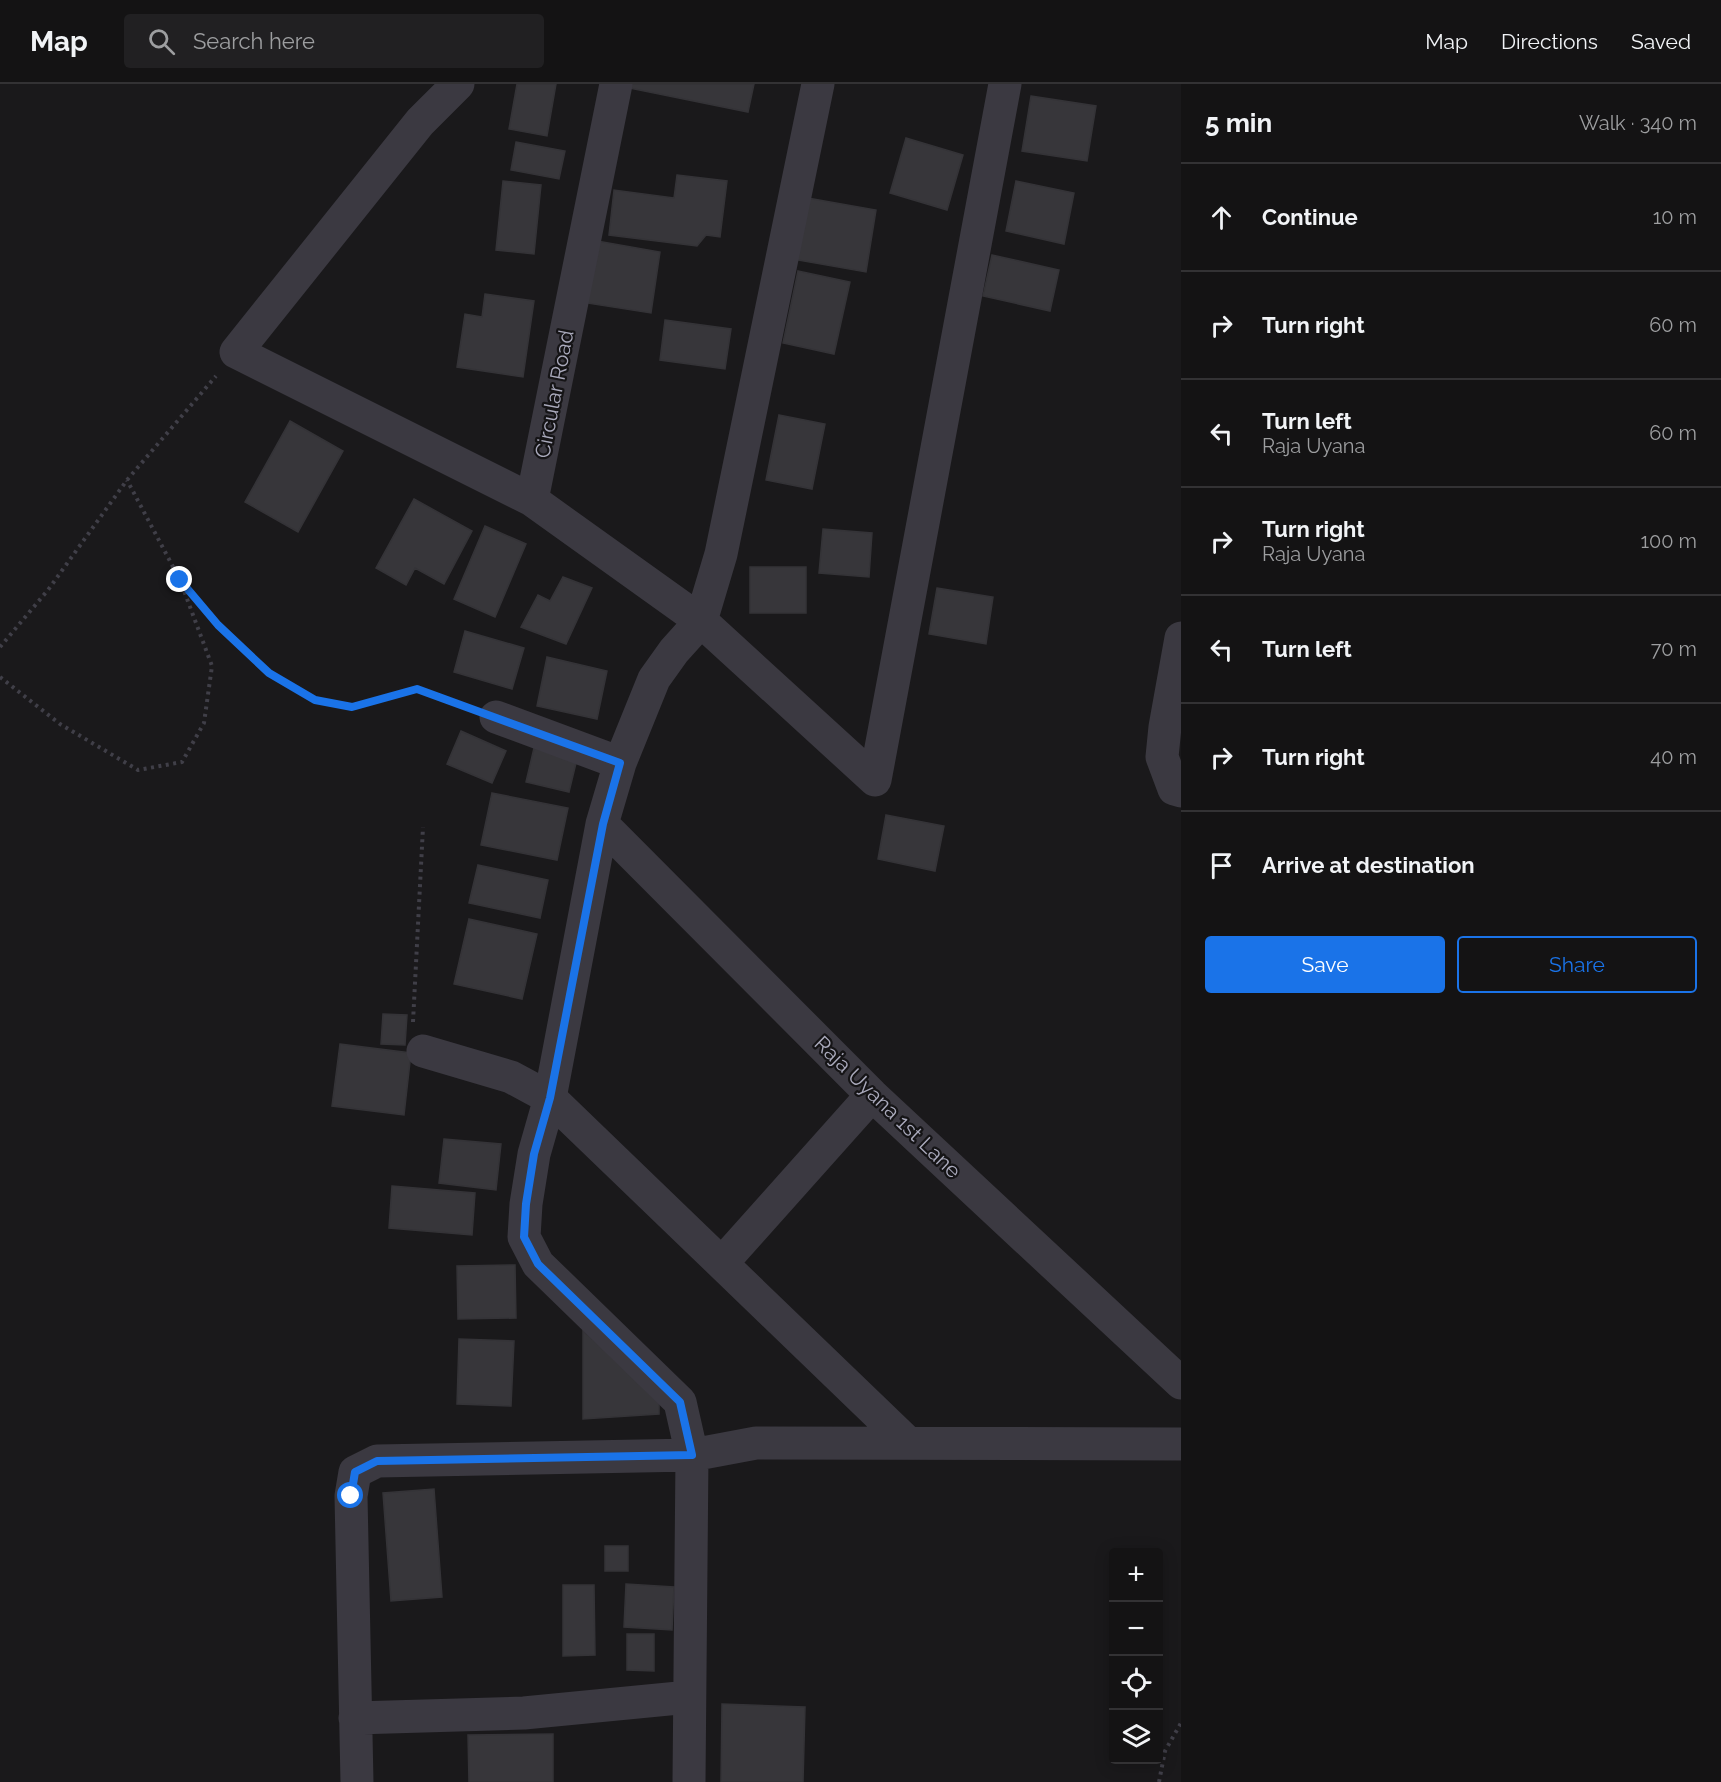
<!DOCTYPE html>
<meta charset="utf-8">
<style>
body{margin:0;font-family:Raleway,sans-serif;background:#212022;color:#f1f3f6}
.controls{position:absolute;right:18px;bottom:18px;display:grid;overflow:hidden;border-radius:6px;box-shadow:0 3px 15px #0003}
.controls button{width:54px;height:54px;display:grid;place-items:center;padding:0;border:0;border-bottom:2px solid #333234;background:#141314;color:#f1f3f6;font:30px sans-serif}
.stop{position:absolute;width:18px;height:18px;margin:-14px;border:4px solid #1a73e8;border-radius:50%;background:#fff}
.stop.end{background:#1a73e8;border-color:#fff;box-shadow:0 2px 6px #0008}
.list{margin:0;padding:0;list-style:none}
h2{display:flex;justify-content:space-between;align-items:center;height:78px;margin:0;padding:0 24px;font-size:26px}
h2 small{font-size:20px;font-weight:400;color:#9d9ea0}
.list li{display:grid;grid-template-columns:39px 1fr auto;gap:18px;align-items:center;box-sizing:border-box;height:108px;padding:0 24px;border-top:2px solid #333234}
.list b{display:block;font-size:22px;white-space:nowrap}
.list p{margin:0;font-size:20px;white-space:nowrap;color:#9d9ea0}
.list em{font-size:20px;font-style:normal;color:#9d9ea0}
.actions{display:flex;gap:12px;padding:18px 24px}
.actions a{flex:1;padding:14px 0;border:2px solid #1a73e8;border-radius:6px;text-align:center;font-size:21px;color:#1a73e8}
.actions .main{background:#1a73e8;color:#fff}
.icon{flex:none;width:33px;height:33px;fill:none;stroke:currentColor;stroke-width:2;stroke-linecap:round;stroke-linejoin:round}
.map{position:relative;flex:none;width:1181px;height:1698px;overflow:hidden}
header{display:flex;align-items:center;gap:36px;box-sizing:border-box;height:84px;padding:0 30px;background:#141314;border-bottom:2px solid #333234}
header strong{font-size:28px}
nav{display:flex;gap:33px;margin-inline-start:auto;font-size:21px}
.search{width:420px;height:54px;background:#212022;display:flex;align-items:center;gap:15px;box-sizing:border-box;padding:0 21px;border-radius:6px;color:#9d9ea0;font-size:22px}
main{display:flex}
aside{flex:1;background:#141314}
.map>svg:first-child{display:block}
.building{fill:#37363a;stroke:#343337;stroke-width:1.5}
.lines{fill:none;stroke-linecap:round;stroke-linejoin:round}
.path{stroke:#403f48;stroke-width:4;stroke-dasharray:3 4.5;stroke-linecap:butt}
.minor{stroke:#3b3941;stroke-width:33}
.route{stroke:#1a73e8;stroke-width:8}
.labels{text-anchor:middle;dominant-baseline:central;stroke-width:4.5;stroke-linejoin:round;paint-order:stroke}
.street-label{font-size:21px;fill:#aaaabc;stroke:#151416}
</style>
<header>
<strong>Map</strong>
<div class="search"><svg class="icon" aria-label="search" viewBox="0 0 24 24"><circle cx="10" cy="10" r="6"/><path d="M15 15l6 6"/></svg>Search here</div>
<nav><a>Map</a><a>Directions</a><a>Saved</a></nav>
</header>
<main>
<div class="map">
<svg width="1181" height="1698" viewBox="0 0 1181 1698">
<rect width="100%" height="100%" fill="#1a191b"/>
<path class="building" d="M517,0H556L547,52L509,45Z
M629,0H754L748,28L629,4Z
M1031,12L1096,22L1087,77L1022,67Z
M906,54L963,71L947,126L890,109Z
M516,58L565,67L559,95L511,86Z
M677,91L727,97L720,153L706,151L697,162L609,151L614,106L674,114Z
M503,97L541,101L534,170L496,166Z
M1016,97L1074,109L1064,160L1006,147Z
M802,113L876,126L866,188L792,175Z
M597,157L660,168L651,229L587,219Z
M992,171L1059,186L1050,227L983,212Z
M798,187L850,198L834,270L783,259Z
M485,210L534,217L523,293L457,283L465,230L482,233Z
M665,236L731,245L725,285L660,276Z
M779,331L825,340L812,405L766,396Z
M290,337L343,367L298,448L245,418Z
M414,415L472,447L444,500L415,484L406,501L376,484Z
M485,442L526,460L495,533L454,515Z
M823,445L872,449L869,493L819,489Z
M750,483H806V529H750Z
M563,493L592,504L566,560L521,543L538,511L550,517Z
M937,504L993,513L986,560L929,550Z
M465,547L524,564L512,605L454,588Z
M547,573L607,587L597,635L537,622Z
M461,647L506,667L492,699L447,680Z
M534,664L577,675L569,708L526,698Z
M492,709L568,724L557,776L481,761Z
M886,731L944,742L935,787L878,775Z
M478,781L548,796L540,834L469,819Z
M469,835L537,850L522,915L454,900Z
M383,930L407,931L405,961L381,960Z
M340,960L411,969L404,1031L332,1022Z
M444,1055L501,1060L496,1106L439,1099Z
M392,1102L475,1109L472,1151L389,1144Z
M515,1181L516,1234L458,1235L457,1182Z
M583,1247L659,1310V1330L583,1335Z
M459,1255L514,1257L511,1322L457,1320Z
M434,1405L442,1513L391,1517L383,1409Z
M605,1462H628V1487H605Z
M626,1500L674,1503L672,1546L624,1543Z
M563,1501H594L595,1571L563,1572Z
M627,1550H654V1587L627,1586Z
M722,1620L805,1623L803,1698H721Z
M553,1650V1698H469L468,1651Z"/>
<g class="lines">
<path class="path" d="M182,499L218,541L269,589L315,616L352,623L417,605L467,623
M0,563L48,506L127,396L216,292
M0,593L60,640L138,686L182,678L204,639L212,582L180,496L127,396
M413,938L423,743
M1159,1698L1165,1667L1181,1639"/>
<path class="minor" d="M458,0L420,38L236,268L532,416
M616,0L532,416L701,537L674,567L654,595L620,679L602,740L550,1014L534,1070L526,1120L524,1153L538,1180L680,1318L692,1371L689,1698
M818,0L721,470L701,537L875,696L1005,0
M1181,554L1165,643L1162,673L1174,705L1181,707
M496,633L620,679
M602,740L872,1011L1181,1299
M423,967L511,993L550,1014L908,1359
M722,1179L872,1011
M355,1634L524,1629L689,1613
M357,1698L351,1412L355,1388L377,1377L692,1371L756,1359L1181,1360"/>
</g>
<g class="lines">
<path class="route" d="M180,496L218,541L269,589L315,616L352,623L417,605L620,679L603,740L550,1014L534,1070L526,1120L524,1153L538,1180L680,1318L692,1371L377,1377L355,1388L351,1412"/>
</g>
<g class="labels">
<g class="street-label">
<text transform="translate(554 310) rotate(-79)">Circular Road</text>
<text transform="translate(888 1023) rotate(44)">Raja Uyana 1st Lane</text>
</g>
</g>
</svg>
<div class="controls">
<button>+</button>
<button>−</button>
<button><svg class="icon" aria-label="locate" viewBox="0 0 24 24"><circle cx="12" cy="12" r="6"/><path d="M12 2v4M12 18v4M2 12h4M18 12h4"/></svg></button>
<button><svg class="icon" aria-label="layers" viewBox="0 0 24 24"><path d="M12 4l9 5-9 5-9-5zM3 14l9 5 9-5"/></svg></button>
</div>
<div class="stop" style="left:351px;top:1412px"></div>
<div class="stop end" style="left:180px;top:496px"></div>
</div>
<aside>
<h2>5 min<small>Walk · 340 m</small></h2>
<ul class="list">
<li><svg class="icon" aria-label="ahead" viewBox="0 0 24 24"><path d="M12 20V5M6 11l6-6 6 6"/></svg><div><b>Continue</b></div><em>10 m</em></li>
<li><svg class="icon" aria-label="right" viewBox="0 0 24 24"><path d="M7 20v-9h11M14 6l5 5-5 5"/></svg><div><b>Turn right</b></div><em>60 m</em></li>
<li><svg class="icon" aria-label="left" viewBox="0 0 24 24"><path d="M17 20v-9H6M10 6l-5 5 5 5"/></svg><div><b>Turn left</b><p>Raja Uyana</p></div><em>60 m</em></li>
<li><svg class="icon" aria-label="right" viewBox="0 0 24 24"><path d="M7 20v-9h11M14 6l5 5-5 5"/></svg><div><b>Turn right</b><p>Raja Uyana</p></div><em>100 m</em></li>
<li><svg class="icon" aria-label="left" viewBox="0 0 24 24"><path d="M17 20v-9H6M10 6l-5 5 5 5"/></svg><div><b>Turn left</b></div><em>70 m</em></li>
<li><svg class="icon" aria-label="right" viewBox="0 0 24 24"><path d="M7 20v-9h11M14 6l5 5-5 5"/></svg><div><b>Turn right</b></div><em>40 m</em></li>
<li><svg class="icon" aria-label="arrive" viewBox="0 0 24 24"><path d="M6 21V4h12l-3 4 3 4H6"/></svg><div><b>Arrive at destination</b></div></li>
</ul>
<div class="actions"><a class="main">Save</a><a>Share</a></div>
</aside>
</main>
